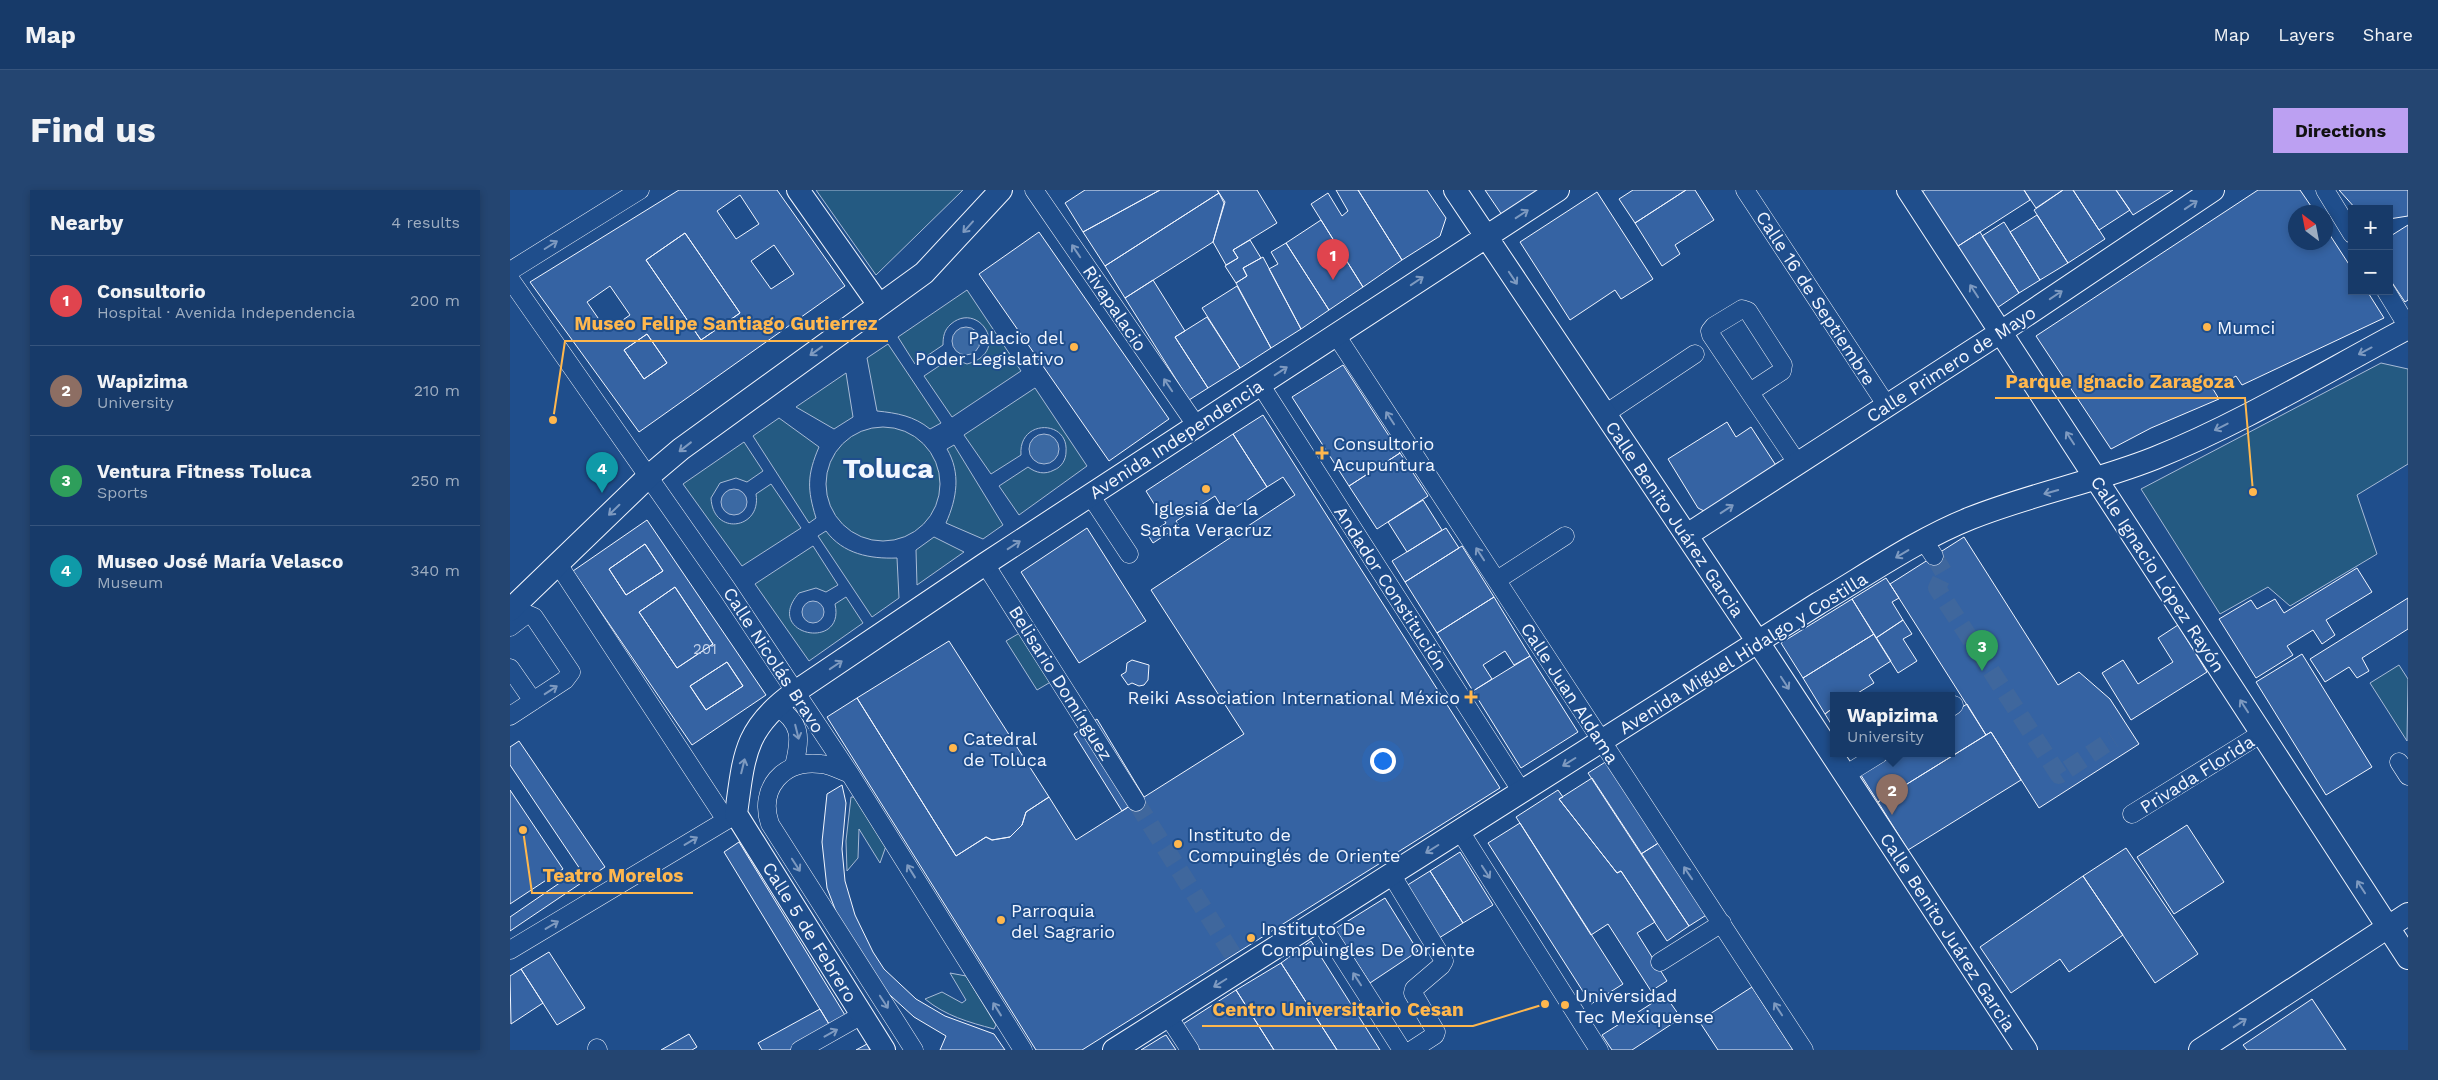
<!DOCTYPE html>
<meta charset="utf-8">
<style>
body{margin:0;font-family:"Work Sans",sans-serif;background:#244571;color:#f1f3f6}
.controls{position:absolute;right:15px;top:15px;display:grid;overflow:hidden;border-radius:0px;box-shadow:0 2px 8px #0003}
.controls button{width:45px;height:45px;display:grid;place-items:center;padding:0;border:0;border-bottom:1px solid #36547d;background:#173a69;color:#f1f3f6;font:25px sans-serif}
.compass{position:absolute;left:1778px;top:15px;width:45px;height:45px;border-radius:50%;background:#173a69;box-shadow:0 2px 8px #0003;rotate:328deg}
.you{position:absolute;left:872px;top:570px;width:18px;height:18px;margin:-12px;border:4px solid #fff;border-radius:50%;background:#1a73e8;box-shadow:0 0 0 8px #1a73e833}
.badge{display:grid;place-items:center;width:32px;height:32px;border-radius:50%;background:#bca0f2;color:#fff;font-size:16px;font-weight:700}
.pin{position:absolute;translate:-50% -41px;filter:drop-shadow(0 1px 2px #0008)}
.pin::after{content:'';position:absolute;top:26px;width:18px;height:15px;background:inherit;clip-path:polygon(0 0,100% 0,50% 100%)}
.popup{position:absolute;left:1320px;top:502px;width:125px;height:65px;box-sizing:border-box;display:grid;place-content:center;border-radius:0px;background:#173a69;filter:drop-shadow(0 1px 4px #0005);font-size:16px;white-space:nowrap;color:#9eadc0}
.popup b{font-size:19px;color:#f1f3f6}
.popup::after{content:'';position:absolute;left:50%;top:100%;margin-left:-10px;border:10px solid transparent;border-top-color:#173a69}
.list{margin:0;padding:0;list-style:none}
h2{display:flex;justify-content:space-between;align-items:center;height:65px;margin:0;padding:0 20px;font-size:21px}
h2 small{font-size:16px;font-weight:400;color:#9eadc0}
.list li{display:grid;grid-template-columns:32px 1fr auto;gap:15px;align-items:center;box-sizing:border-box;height:90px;padding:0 20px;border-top:1px solid #36547d}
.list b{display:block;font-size:19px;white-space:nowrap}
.list p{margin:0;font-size:16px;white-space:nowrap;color:#9eadc0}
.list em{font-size:16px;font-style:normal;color:#9eadc0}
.map{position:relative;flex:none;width:1898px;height:860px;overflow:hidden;border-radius:0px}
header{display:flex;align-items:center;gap:30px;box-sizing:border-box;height:70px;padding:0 25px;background:#173a69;border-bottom:1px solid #36547d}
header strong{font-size:24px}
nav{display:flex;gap:28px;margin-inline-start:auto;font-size:18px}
.intro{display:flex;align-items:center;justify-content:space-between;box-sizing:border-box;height:120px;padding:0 30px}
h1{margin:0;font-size:35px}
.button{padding:12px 22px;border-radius:0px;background:#bca0f2;color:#111;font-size:18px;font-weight:700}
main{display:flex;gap:30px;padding:0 30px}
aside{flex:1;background:#173a69;border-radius:0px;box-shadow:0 2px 8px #0003}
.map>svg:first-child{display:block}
.green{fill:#245a82;stroke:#a8bbd7}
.water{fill:#3b69a3;stroke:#a8bbd7}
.building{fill:#3563a3;stroke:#f2f6ff;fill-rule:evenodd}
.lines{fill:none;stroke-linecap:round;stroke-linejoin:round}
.minor-tunnel{stroke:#3f679d;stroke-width:18;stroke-dasharray:18 9;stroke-linecap:butt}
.minor-casing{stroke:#f2f6ff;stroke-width:19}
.major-casing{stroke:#f2f6ff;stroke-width:24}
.minor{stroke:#1f4e8c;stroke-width:18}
.major{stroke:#1f4e8c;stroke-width:22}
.oneway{stroke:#7e9ac0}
.poi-dot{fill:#ffb74d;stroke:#1f4e8c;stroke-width:2}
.labels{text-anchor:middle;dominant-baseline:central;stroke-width:4;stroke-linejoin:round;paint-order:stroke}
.number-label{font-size:15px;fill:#c3d1e8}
.street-label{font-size:18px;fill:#f2f6ff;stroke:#1f4e8c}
.poi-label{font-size:18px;fill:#f2f6ff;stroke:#1f4e8c;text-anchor:start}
.town-label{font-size:28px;font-weight:bold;fill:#f2f6ff;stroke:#1f4e8c}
.leader{fill:none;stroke:#ffb74d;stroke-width:2}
.callout-dot{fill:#ffb74d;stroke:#1f4e8c;stroke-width:2}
.callout-label{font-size:19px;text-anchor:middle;font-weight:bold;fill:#ffb74d;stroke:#1f4e8c;stroke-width:4;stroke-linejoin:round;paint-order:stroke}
</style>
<header>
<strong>Map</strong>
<nav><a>Map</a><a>Layers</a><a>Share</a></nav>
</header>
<div class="intro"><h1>Find us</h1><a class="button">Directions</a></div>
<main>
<aside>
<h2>Nearby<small>4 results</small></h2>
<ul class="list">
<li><span class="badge" style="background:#e0444e">1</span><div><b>Consultorio</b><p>Hospital · Avenida Independencia</p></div><em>200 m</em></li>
<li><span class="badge" style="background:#8d6e63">2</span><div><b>Wapizima</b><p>University</p></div><em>210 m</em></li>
<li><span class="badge" style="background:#2e9e5b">3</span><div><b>Ventura Fitness Toluca</b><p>Sports</p></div><em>250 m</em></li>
<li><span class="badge" style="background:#0f9aa8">4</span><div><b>Museo José María Velasco</b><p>Museum</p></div><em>340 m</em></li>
</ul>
</aside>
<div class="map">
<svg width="1898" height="860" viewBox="0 0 1898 860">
<rect width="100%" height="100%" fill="#1f4e8c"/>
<path class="green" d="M306,0H453L366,85Z
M457,100L511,181L442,227L414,186L441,168L457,174C502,162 469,110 441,134C434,140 433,147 433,155L405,174L388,147Z
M378,154L431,233L420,239C404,226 387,223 367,221L357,168Z
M1871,173L1898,179V274L1847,305L1867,364L1780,416L1758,397L1710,424L1631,299Z
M336,183L343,227L324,239L286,217Z
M525,198L577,276L509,325L489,296L518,277C526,283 535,285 544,280C552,277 556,269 556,262C559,229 508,229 511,265L481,284L454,245Z
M269,228L309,257C297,285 297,299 306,328L299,333L243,246Z
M316 294a57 57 0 1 1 114 0a57 57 0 1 1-114 0Z
M234,252L253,281L237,292L226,288L210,293L201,308C203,347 252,339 246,304L261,294L291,338L232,376L173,294Z
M444,255L493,335L473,349L436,333C447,308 451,283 437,259Z
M316,341C333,364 360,369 387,368L389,408L362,427L308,346Z
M424,347L454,362L407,395L406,360Z
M303,356L328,395L316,402L306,398L289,403C252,445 336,462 325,414L336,407L353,433L299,471L245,394Z
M513,441L544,490L527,500L496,451Z
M1889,475L1898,489L1897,551L1860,493Z
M341,607H345L376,656L370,673L349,639L348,668L337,681L336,651Z
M440,783L456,786L486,835L484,839C458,832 436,826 415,809L432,802L452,813L456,810Z"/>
<path class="water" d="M442 151a14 14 0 1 1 28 0a14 14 0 1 1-28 0Z
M519 259a15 15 0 1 1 30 0a15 15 0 1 1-30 0Z
M211 312a13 13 0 1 1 26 0a13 13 0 1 1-26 0Z
M292 422a11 11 0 1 1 22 0a11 11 0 1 1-22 0Z"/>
<path class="building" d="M169,0H267L335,96L129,242L20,92ZM230,5L249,34L226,49L207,21ZM175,43L230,123L191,150L136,70ZM264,55L284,84L261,99L241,71ZM100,96L120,125L97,141L77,112ZM137,144L157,173L134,189L114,160Z
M575,0H650L573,42L555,13Z
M650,0H707L709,3L595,76L573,42Z
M707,0H747L767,33L723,60L728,68L716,75L703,52L715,12Z
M826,0H848L892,70L853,97L801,14L818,3L832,26L838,21Z
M848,0H917L936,28L930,46L892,70Z
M975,0H1030L992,25Z
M1123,0H1176L1125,33L1109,9Z
M1176,0H1185L1204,30L1165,55L1170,64L1152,76L1125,33Z
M1415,0H1514L1520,10L1445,58L1410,3Z
M1514,0H1553L1526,18Z
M1553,0H1563L1595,49L1558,73L1524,20Z
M1563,0H1606L1620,20L1589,40Z
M1606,0H1663L1623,25Z
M1748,0H1790L1805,22H1786V52H1816V39L1842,79V101H1857L1874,128L1732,195L1726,186L1703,199L1709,209L1641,238L1601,259L1526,146Z
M1829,0H1898V26L1879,29V19H1846Z
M1087,2L1143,89L1111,109L1105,100L1060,130L1010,52Z
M709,3L714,13L703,52L615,108L595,76Z
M1527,25L1558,73L1530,90L1500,42Z
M811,30L853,97L819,120L776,53Z
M1494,32L1530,90L1509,103L1472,46Z
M1898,35V110L1895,112L1879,88V47Z
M529,42L659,229L599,271L469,84Z
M1470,42L1509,103L1484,120L1445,58Z
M175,43L230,123L191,150L136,70Z
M740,50L751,68L733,78L737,86L726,93L715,76L728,68L723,60Z
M776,53L819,120L791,139L759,79L768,74L761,62Z
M753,67L791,139L761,158L726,93L737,86L733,78Z
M643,90L675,141L665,147L698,198L679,210L615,108Z
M727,96L761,158L730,178L692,118Z
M697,127L730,178L698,198L665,147Z
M137,144L157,173L134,189L114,160Z
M833,175L890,263L839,296L782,207Z
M753,225L990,598L572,860H526L317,527L347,508L446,666L476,647L482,650L500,647L512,635L516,622L539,607L566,650L734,544L641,400L785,305L773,287L757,297L723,244Z
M1217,232L1226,247L1241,237L1267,277L1196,322L1188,318L1158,269Z
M723,244L757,297L716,324L705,306L666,331L669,336L643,353L638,345L656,333L636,301Z
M890,263L918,306L867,339L839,296Z
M913,310L932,340L897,362L878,332Z
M137,330L256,505L182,555L63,381ZM135,354L153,381L116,405L99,379ZM165,397L203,454L167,478L129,422ZM217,472L233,496L196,520L180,496Z
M577,338L636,431L569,473L511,382Z
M936,338L949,358L895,392L882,371Z
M1454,347L1548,495L1569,482L1600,509L1629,554L1529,618L1481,542L1476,545L1380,394Z
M135,354L153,381L116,405L99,379Z
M952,356L984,407L927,443L895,392Z
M1847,378L1862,402L1816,430L1825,445L1812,454L1803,440L1777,456L1783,465L1746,488L1709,429L1741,410L1747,419L1765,409L1774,423Z
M1376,388L1389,408L1382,412L1393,430L1366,448L1342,409Z
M165,397L203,454L167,478L129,422Z
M984,407L1020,466L1004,475L995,461L973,475L982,489L963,501L927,443Z
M1898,408V439L1852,468L1859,481L1847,488L1839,477L1815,492L1800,469Z
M1342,409L1364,444L1293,488L1271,453Z
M1393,430L1402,444L1393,449L1407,471L1388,483L1366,448Z
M1668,435L1697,482L1621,530L1592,483L1613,470L1628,494L1663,472L1648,448Z
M1364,444L1381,471L1359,485L1364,493L1343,506H1323V518L1315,524L1293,488Z
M439,451L539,607L516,622L512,635L500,647L482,650L476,647L446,666L347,508Z
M1792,464L1862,577L1816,605L1746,492Z
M1020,466L1068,542L1011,578L963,501Z
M622,470L639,475L638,490L634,495L629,496L622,493L618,495L611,485L616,482L617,473Z
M217,472L233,496L196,520L180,496Z
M1457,514L1476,545L1368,612L1349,582L1378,564H1441V524Z
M1323,518V537L1315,524Z
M587,529L634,607L612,621L564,544Z
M1481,542L1511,590L1398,660L1368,612Z
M9,551L95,677L0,741V727L70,679L0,575V557Z
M1097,571L1150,652L1131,664L1078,583Z
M1082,588L1179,736L1157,751L1111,681L1107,683L1049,609Z
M332,595L336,613L332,659L335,691L345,725L363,762L374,779L406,809L435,826L484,844L495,860H430L436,846L404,827L370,796L330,732L317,698L312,652L317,604Z
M0,600L53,679L0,714Z
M1048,600L1053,607L1049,609L1107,683L1111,681L1145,732L1127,743L1157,791L1141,801L1098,734L1081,745L1006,627Z
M1010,633L1113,794L1081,814L978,653Z
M1677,635L1714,692L1664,724L1627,667Z
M229,652L338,830L322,839L214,662Z
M1150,652L1198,724L1179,736L1131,664Z
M1616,658L1688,764L1645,793L1573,686Z
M950,662L983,715L953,733L920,681Z
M920,681L953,733L929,748L896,696Z
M1573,686L1613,745L1559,782L1550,769L1501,803L1470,757Z
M875,708L908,761L860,793L825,739Z
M801,751L870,860H827L771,773Z
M39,762L75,818L47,835L11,779Z
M771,773L827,860H764L726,800Z
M11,779L33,813L1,834L0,786Z
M1242,797L1283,860H1208L1189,831Z
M726,800L764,860H690L673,834Z
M1155,805L1171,828L1122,860H1102L1092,845Z
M1802,809L1836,860H1737L1733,855Z
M310,819L322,839L285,860H252L248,853Z
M179,844L187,857L182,860H151Z
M656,845L666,860H631L652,847Z
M357,854L360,860H346Z"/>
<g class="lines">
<path class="minor-tunnel" d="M1424,366L1434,383L1427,398L1549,585L1603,549
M626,612L723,765"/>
<defs>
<path id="minor" d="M524,0L686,235
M1235,0L1377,216
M1815,0L1842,44
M0,81L130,0
M0,89L217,399L340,584L513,860
M1876,101L1898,137
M826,145L1294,860
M750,194L1012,602
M1240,202L1272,181L1273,175L1238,121L1232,119L1204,136L1200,141L1201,145L1288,274
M1095,224L1185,164
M580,305L619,364
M1414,351L1424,366
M48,374L216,630
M475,374L626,612
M987,390L1055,346
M0,437L17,424L24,427L61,482L55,490L0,526
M0,478L23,511
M266,516C292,533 291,548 284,576
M1441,517L1444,515
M1889,572L1898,586
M340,584C330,580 321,575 311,574C273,569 248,599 260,634L404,860
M1335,585L1369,564
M1622,624L1752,543
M950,641L1089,860
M881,684L934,771L931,776L904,799L903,803L926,842L925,845L902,860
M809,730L892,860
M0,760L225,625
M1150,772L1212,733
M658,826L680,860
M87,858L88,860
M290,860L352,825"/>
<path id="major" d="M288,0L369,115
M945,0L1248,452L1516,860
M1398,0L1898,768
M1177,345L1491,142L1703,0
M0,420L139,286L171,259L414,83L491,0
M374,860L226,624C234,566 234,538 285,502L475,374L1048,0
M604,860L1309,413C1358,384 1408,349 1461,328C1521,304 1585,292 1645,268C1732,233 1815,182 1898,138
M1690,860L1898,724"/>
</defs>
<use href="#minor" class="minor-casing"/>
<use href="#major" class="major-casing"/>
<use href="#minor" class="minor"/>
<use href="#major" class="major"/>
</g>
<defs><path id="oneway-shaft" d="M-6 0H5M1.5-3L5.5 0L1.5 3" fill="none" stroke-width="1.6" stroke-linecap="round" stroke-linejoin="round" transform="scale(1.25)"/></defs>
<g class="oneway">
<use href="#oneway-shaft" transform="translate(1681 15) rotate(-34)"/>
<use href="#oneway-shaft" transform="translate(1012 24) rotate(-33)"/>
<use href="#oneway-shaft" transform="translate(458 37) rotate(132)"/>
<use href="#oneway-shaft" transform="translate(41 55) rotate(-32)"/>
<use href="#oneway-shaft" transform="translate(566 61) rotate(-124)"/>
<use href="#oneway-shaft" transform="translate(1003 88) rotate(56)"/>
<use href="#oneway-shaft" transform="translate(907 91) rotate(-34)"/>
<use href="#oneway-shaft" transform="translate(1464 101) rotate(-123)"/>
<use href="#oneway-shaft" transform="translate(1546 105) rotate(-34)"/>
<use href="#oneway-shaft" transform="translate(306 161) rotate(144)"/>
<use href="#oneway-shaft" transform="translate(1855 161) rotate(152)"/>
<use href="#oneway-shaft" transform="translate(771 181) rotate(-33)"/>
<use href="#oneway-shaft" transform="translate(658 195) rotate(-124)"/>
<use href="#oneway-shaft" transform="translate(880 228) rotate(-123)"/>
<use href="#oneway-shaft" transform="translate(1711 237) rotate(153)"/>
<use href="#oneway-shaft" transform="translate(1560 248) rotate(-123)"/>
<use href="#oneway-shaft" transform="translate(175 257) rotate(142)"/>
<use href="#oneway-shaft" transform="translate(1541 302) rotate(164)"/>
<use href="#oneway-shaft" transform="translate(1217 319) rotate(-33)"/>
<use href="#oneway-shaft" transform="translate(104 320) rotate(136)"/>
<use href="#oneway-shaft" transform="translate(504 355) rotate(-33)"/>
<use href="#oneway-shaft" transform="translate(970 364) rotate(-123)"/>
<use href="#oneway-shaft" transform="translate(1392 364) rotate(149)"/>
<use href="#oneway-shaft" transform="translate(326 475) rotate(-34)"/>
<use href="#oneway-shaft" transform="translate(1275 493) rotate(57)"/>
<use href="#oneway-shaft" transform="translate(41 500) rotate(-33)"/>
<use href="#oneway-shaft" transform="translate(1734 516) rotate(-123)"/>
<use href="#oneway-shaft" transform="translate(287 542) rotate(76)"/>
<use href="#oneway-shaft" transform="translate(1059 572) rotate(148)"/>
<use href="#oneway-shaft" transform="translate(233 576) rotate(-76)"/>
<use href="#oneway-shaft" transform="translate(181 651) rotate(-31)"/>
<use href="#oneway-shaft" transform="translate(922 659) rotate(148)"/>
<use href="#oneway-shaft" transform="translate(286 675) rotate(57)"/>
<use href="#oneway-shaft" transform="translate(401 681) rotate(-122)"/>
<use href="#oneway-shaft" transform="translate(976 682) rotate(57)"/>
<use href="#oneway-shaft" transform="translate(1178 683) rotate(-124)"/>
<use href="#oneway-shaft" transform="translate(1851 697) rotate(-123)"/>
<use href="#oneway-shaft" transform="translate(42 735) rotate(-31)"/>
<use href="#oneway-shaft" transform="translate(847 789) rotate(-123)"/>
<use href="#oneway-shaft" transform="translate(710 793) rotate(148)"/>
<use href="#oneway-shaft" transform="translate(374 812) rotate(57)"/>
<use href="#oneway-shaft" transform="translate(487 819) rotate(-122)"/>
<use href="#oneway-shaft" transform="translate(1268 819) rotate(-123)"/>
<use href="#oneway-shaft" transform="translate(1730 833) rotate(-33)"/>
<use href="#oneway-shaft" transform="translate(321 843) rotate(-29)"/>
</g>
<g class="poi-dot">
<circle cx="1697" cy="137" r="5"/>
<circle cx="564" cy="157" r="5"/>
<path d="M809.5 255.5h5v5h5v5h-5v5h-5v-5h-5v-5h5z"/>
<circle cx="696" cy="299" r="5"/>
<path d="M958.5 499.5h5v5h5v5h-5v5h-5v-5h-5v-5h5z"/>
<circle cx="443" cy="558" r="5"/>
<circle cx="668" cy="654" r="5"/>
<circle cx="491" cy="730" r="5"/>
<circle cx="741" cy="748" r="5"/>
<circle cx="1055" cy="815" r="5"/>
</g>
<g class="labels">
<g class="number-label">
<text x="195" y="459">201</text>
</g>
<g class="street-label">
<text transform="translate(1306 108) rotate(57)">Calle 16 de Septiembre</text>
<text transform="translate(605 118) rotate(56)">Rivapalacio</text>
<text transform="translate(1441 174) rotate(-33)">Calle Primero de Mayo</text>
<text transform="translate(666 249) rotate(-33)">Avenida Independencia</text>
<text transform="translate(1165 329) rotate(56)">Calle Benito Juárez Garcia</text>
<text transform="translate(1648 384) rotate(57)">Calle Ignacio López Rayón</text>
<text transform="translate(881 398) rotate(57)">Andador Constitución</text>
<text transform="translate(1233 463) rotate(-32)">Avenida Miguel Hidalgo y Costilla</text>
<text transform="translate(264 470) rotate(57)">Calle Nicolás Bravo</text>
<text transform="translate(551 493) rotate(58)">Belisario Domínguez</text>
<text transform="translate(1060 503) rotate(57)">Calle Juan Aldama</text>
<text transform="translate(1687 584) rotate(-32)">Privada Florida</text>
<text transform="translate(300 742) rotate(58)">Calle 5 de Febrero</text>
<text transform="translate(1438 742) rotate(57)">Calle Benito Juárez Garcia</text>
</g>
<g class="poi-label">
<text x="1707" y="137">Mumci</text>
<text x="554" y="147" text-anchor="end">Palacio del<tspan x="554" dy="21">Poder Legislativo</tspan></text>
<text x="823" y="253">Consultorio<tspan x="823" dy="21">Acupuntura</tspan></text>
<text x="696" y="318" text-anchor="middle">Iglesia de la<tspan x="696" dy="21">Santa Veracruz</tspan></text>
<text x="950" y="507" text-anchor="end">Reiki Association International México</text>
<text x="453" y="548">Catedral<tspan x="453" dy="21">de Toluca</tspan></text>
<text x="678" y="644">Instituto de<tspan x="678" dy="21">Compuinglés de Oriente</tspan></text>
<text x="501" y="720">Parroquia<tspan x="501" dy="21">del Sagrario</tspan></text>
<text x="751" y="738">Instituto De<tspan x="751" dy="21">Compuingles De Oriente</tspan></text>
<text x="1065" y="805">Universidad<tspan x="1065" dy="21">Tec Mexiquense</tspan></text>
</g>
<g class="town-label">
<text x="378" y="278">Toluca</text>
</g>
</g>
<path class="leader" d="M43 230L55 151H378M1743 302L1735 208H1485M13 640L22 703H183M1035 814L963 836H692"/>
<g class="callout-dot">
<circle cx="43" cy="230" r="5"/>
<circle cx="1743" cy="302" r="5"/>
<circle cx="13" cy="640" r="5"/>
<circle cx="1035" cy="814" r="5"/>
</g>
<g class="callout-label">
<text x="216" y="140">Museo Felipe Santiago Gutierrez</text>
<text x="1610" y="198">Parque Ignacio Zaragoza</text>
<text x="103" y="692">Teatro Morelos</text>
<text x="828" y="826">Centro Universitario Cesan</text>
</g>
</svg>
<div class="controls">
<button>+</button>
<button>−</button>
</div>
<svg class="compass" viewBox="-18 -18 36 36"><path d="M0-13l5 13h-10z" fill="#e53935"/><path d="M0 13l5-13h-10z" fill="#9eadc0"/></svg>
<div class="you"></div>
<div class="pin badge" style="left:823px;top:90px;background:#e0444e">1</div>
<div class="pin badge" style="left:1382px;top:625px;background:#8d6e63">2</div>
<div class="popup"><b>Wapizima</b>University</div>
<div class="pin badge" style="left:1472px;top:481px;background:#2e9e5b">3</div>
<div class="pin badge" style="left:92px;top:303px;background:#0f9aa8">4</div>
</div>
</main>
